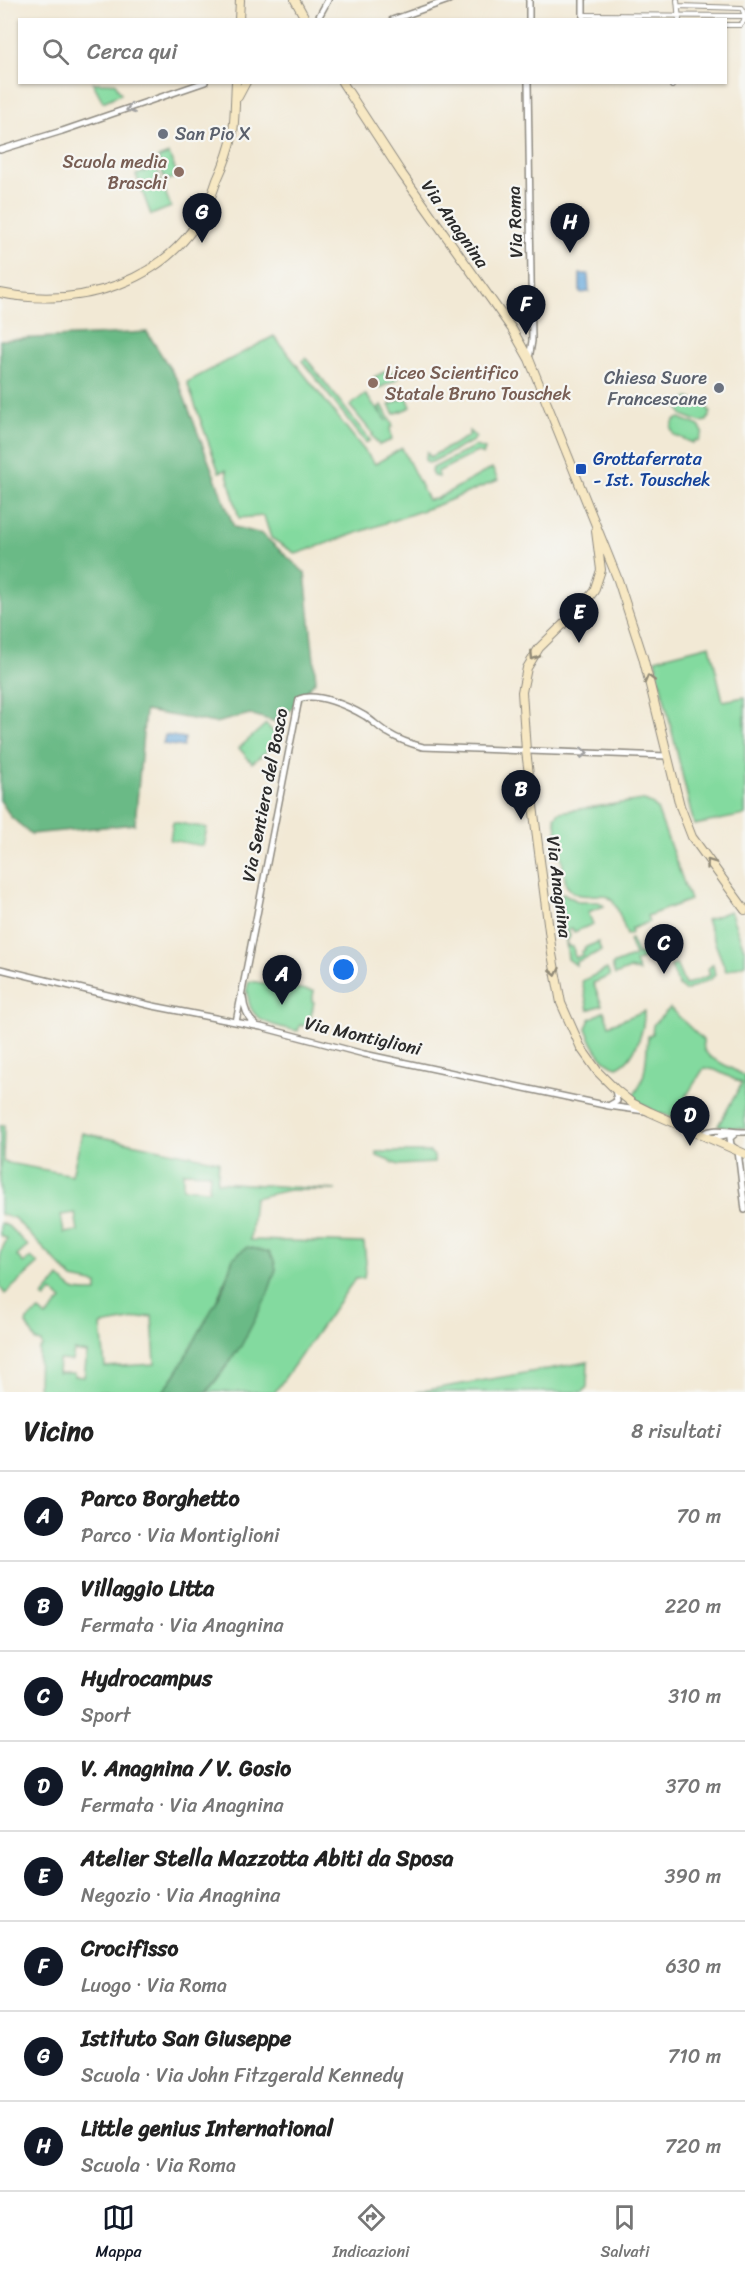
<!DOCTYPE html>
<html lang="it">
<meta charset="utf-8">
<style>
body{margin:0;font-family:Sriracha,sans-serif;background:#f6f6f6;color:#222}
.you{position:absolute;left:344px;top:970px;width:21px;height:21px;margin:-15px;border:4px solid #fff;border-radius:50%;background:#1a73e8;box-shadow:0 0 0 9px #1a73e833}
.badge{display:grid;place-items:center;width:39px;height:39px;border-radius:50%;background:#111827;color:#fff;font-size:20px;font-weight:700}
.pin{position:absolute;translate:-50% -50px;filter:drop-shadow(0 2px 3px #0008)}
.pin::after{content:'';position:absolute;top:32px;width:21px;height:18px;background:inherit;clip-path:polygon(0 0,100% 0,50% 100%)}
.list{margin:0;padding:0;list-style:none}
h2{display:flex;justify-content:space-between;align-items:center;height:78px;margin:0;padding:0 24px;font-size:26px}
h2 small{font-size:20px;font-weight:400;color:#767676}
.list li{display:grid;grid-template-columns:39px 1fr auto;gap:18px;align-items:center;box-sizing:border-box;height:90px;padding:0 24px;border-top:2px solid #e0e0e0}
.list b{display:block;font-size:22px;white-space:nowrap}
.list p{margin:0;font-size:20px;white-space:nowrap;color:#767676}
.list em{font-size:20px;font-style:normal;color:#767676}
.icon{flex:none;width:33px;height:33px;fill:none;stroke:currentColor;stroke-width:2;stroke-linecap:round;stroke-linejoin:round}
.map{position:relative;flex:none;width:745px;height:1392px;overflow:hidden}
.search{position:absolute;background:#fff;box-shadow:0 2px 4px #0004;left:18px;right:18px;top:18px;height:66px;display:flex;align-items:center;gap:15px;box-sizing:border-box;padding:0 21px;border-radius:0px;color:#767676;font-size:22px}
.sheet{height:798px;background:#fff}
nav{display:flex;justify-content:space-around;align-items:center;box-sizing:border-box;height:84px;border-top:2px solid #e0e0e0;background:#fff;font-size:16px;color:#767676}
nav a{display:grid;justify-items:center;gap:3px}
nav .on{color:#111827}
.map>svg:first-child{display:block}
.green{fill:#83da9f;stroke:#578265;stroke-width:1.5;fill-rule:evenodd}
.forest{fill:#6aba86;stroke:#4a7258;stroke-width:1.5}
.water{fill:#6aaadd;stroke:#4a6a84;stroke-width:1.5}
.lines{fill:none;stroke-linecap:round;stroke-linejoin:round}
.pedestrian-casing{stroke:#8e8a80;stroke-width:6}
.minor-casing{stroke:#8e8a80;stroke-width:8}
.secondary-casing{stroke:#8e8a80;stroke-width:10}
.pedestrian{stroke:#fff;stroke-width:4}
.minor{stroke:#fff;stroke-width:5}
.secondary{stroke:#f7e8c3;stroke-width:8}
.oneway{stroke:#a0a0a0}
.oneway2{stroke:#918a77}
.worship-dot{fill:#6b7280;stroke:#f6f6f2;stroke-width:2}
.education-dot{fill:#8d6e63;stroke:#f6f6f2;stroke-width:2}
.transit-dot{fill:#1a4fb4;stroke:#f6f6f2;stroke-width:2}
.labels{text-anchor:middle;dominant-baseline:central;stroke-width:4.5;stroke-linejoin:round;paint-order:stroke}
.worship-label{font-size:18px;fill:#5b616d;stroke:#f6f6f2;text-anchor:start}
.education-label{font-size:18px;fill:#785e54;stroke:#f6f6f2;text-anchor:end}
.street-label{font-size:18px;fill:#2b2b2b;stroke:#f6f6f2}
.transit-label{font-size:18px;fill:#164399;stroke:#f6f6f2;text-anchor:start}
</style>
<div class="map">
<svg width="745" height="1392" viewBox="0 0 745 1392">
<rect width="100%" height="100%" fill="#f6f6f2"/>
<filter id="ink" filterUnits="userSpaceOnUse"><feTurbulence type="fractalNoise" baseFrequency=".0167" numOctaves="2"/><feDisplacementMap in="SourceGraphic" scale="12" xChannelSelector="R" yChannelSelector="G"/><feConvolveMatrix kernelMatrix="1 2 1 2 8 2 1 2 1" color-interpolation-filters="sRGB"/></filter>
<filter id="wash" filterUnits="userSpaceOnUse"><feTurbulence type="fractalNoise" baseFrequency=".008" numOctaves="4" result="noise"/><feDisplacementMap in="SourceGraphic" scale="24" xChannelSelector="R" yChannelSelector="G"/><feGaussianBlur stdDeviation="1.35" result="paint"/><feColorMatrix in="noise" values="0 0 0 0 0 0 0 0 0 0 0 0 0 0 0 0 0 1.4 0 .05"/><feComposite in="paint" operator="in"/></filter>
<g filter="url(#wash)">
<rect width="100%" height="100%" fill="#f2e9d5"/>
<path class="green" d="M93,83H115L121,94L103,102Z
M169,154L178,176L165,181L158,158Z
M156,167L171,207L151,215L136,175Z
M274,336L375,464L402,448L428,500L436,499L492,468L498,480L438,505L296,554L271,538L264,516L239,518L226,470L219,472L187,382Z
M306,358L370,440L366,443L302,361Z
M386,371L387,374L394,371L398,379L380,388L374,377Z
M365,394L387,421L378,408L382,405L393,426L390,428L392,440L379,445L372,435L373,434L350,406Z
M407,397L411,407L394,414L389,405Z
M689,398L708,406V409L711,412L707,421L700,422L682,415L679,408L682,401Z
M680,418L699,426L703,432L699,441L695,440L693,443L674,435L671,428L674,420Z
M469,431L476,437L473,441L432,462L428,463L425,460L427,452L430,457L469,436Z
M475,446L485,449L483,455L477,452L437,472L439,477L433,476L431,471L433,468Z
M710,645L723,701L745,697V815L694,825L655,659Z
M266,724L280,740L252,763L239,748Z
M643,800L653,805L657,809L690,900L647,916L649,922L631,929L632,933L627,935C623,925 619,909 612,900C600,887 581,906 566,885L555,817L559,812Z
M173,822L207,828L203,846L170,840Z
M563,893L579,902H599L604,906L588,912L593,924L574,932L572,928L568,930L570,936L567,942L568,946L573,947L575,958L582,955L581,952L585,950L584,948L598,942L601,951L576,962V965L568,959L561,896Z
M730,911L745,951V964L726,971L706,920Z
M631,939L638,954L643,952L645,958L635,962L639,972L630,969L615,975L612,965L635,956L629,940Z
M676,964L685,985L710,975L708,969L713,964L715,975L711,979L685,991L679,986L671,966Z
M607,969L610,976L593,983L602,1005L588,1010L582,981Z
M249,981L314,991L312,1001L314,1002L309,1027L300,1025L298,1031C275,1026 247,1023 248,992H246Z
M670,1008L703,1040L704,1050L710,1057L745,1076V1129L718,1126L742,1083L715,1070L704,1068L673,1117L658,1113L631,1098C647,1082 646,1058 648,1036L652,1034L653,1025Z
M604,1011L609,1025L644,1011C645,1029 635,1060 617,1067C601,1063 591,1042 586,1028L590,1019Z
M4,1125L3,1162L72,1175L82,1133L219,1161L217,1182L336,1190H289L254,1198L250,1240L364,1243L366,1262L364,1278L355,1279L275,1392H207C238,1355 260,1314 276,1269L233,1258C218,1306 192,1351 163,1392H41L38,1386L39,1349L42,1347L41,1342L36,1341L26,1324L27,1320L39,1311L46,1317L62,1300L52,1291L45,1299L42,1297L59,1277C75,1294 75,1292 97,1292V1284L73,1279L14,1218L0,1214V1126ZM183,1172L210,1173L209,1190L183,1188ZM75,1213L78,1231L64,1233L61,1215ZM152,1316L155,1364L105,1367L101,1325ZM74,1351L87,1353L84,1377L74,1376V1373H58L59,1360L72,1361Z
M377,1152H430L434,1156V1163L399,1165L377,1156Z
M0,1223L8,1226L28,1246L17,1256L24,1263L31,1257L38,1264L5,1294L0,1287V1253L7,1239L0,1235Z
M588,1362L587,1387L583,1392H416Z"/>
<path class="forest" d="M147,332L178,381L234,527L262,534L305,573L316,680L279,723L250,714L215,723L145,711L135,824L31,834L11,817L0,800V340Z
M247,1247L269,1252L274,1260L276,1269L267,1296L241,1346L207,1392H163L177,1372L223,1289L233,1258Z"/>
<path class="water" d="M588,274L589,292L580,293V274Z
M165,735L185,738L183,747L163,744Z"/>
</g>
<g filter="url(#ink)">
<g class="lines">
<defs>
<path id="pedestrian" d="M677,0L679,20
M678,6L742,8L745,16
M583,15L745,16L744,21L740,25H726
M672,86L673,82"/>
<path id="minor" d="M583,0V20
M317,20L328,0
M392,20L449,0
M529,20V0
M528,82L532,341L529,359
M0,150L62,131L205,82
M0,969L153,1006L261,1027L364,1054L609,1106L645,1111
M243,997C244,1008 247,1018 256,1025
M236,1022L299,699C317,692 348,706 365,716C373,721 380,729 388,733C399,740 411,744 423,747L667,756
M610,1105L617,1101L615,1089
M736,1133L730,1138L731,1145L738,1151L745,1210
M702,1134C717,1126 729,1133 745,1132
M712,1138L734,1133"/>
<path id="secondary" d="M295,0L306,20
M239,20L240,0
M342,82L402,174L512,329L529,359L618,580L643,657L680,806L692,837L745,910
M238,97L246,82
M0,293C80,309 168,283 207,206C211,198 214,189 217,180C224,165 230,149 233,133C235,116 235,99 236,82
M596,531L601,570L594,591L584,604L539,648L527,668L522,692L526,751L552,954L561,1003L581,1048L598,1072L615,1089L632,1103L650,1112L745,1154"/>
</defs>
<use href="#pedestrian" class="pedestrian-casing"/>
<use href="#minor" class="minor-casing"/>
<use href="#secondary" class="secondary-casing"/>
<use href="#pedestrian" class="pedestrian"/>
<use href="#minor" class="minor"/>
<use href="#secondary" class="secondary"/>
</g>
<defs><path id="oneway-chevron" d="M-2-3.5L2.5 0L-2 3.5" fill="none" stroke-width="1.6" stroke-linecap="round" stroke-linejoin="round" transform="scale(1.5)"/></defs>
<g class="oneway">
<use href="#oneway-chevron" transform="translate(130 109) rotate(161)"/>
<use href="#oneway-chevron" transform="translate(584 753) rotate(2)"/>
</g>
<g class="oneway2">
<use href="#oneway-chevron" transform="translate(534 656) rotate(123)"/>
<use href="#oneway-chevron" transform="translate(649 679) rotate(-105)"/>
<use href="#oneway-chevron" transform="translate(710 863) rotate(-126)"/>
<use href="#oneway-chevron" transform="translate(555 972) rotate(79)"/>
</g>
</g>
<g class="worship-dot">
<circle cx="163" cy="134" r="6"/>
<circle cx="719" cy="388" r="6"/>
</g>
<g class="education-dot">
<circle cx="179" cy="172" r="6"/>
<circle cx="373" cy="383" r="6"/>
</g>
<rect class="transit-dot" x="575" y="463" width="12" height="12" rx="3"/>
<g class="labels">
<g class="worship-label">
<text x="175" y="134">San Pio X</text>
<text x="707" y="378" text-anchor="end">Chiesa Suore<tspan x="707" dy="21">Francescane</tspan></text>
</g>
<g class="education-label">
<text x="167" y="162">Scuola media<tspan x="167" dy="21">Braschi</tspan></text>
<text x="385" y="373" text-anchor="start">Liceo Scientifico<tspan x="385" dy="21">Statale Bruno Touschek</tspan></text>
</g>
<g class="street-label">
<text transform="translate(515 222) rotate(-92)">Via Roma</text>
<text transform="translate(455 224) rotate(55)">Via Anagnina</text>
<text transform="translate(265 795) rotate(-79)">Via Sentiero del Bosco</text>
<text transform="translate(559 887) rotate(83)">Via Anagnina</text>
<text transform="translate(363 1036) rotate(13)">Via Montiglioni</text>
</g>
<g class="transit-label">
<text x="593" y="459">Grottaferrata<tspan x="593" dy="21">- Ist. Touschek</tspan></text>
</g>
</g>
</svg>
<div class="you"></div>
<div class="pin badge" style="left:282px;top:1005px">A</div>
<div class="pin badge" style="left:521px;top:820px">B</div>
<div class="pin badge" style="left:664px;top:974px">C</div>
<div class="pin badge" style="left:690px;top:1146px">D</div>
<div class="pin badge" style="left:579px;top:643px">E</div>
<div class="pin badge" style="left:526px;top:335px">F</div>
<div class="pin badge" style="left:202px;top:243px">G</div>
<div class="pin badge" style="left:570px;top:253px">H</div>
<div class="search"><svg class="icon" aria-label="search" viewBox="0 0 24 24"><circle cx="10" cy="10" r="6"/><path d="M15 15l6 6"/></svg>Cerca qui</div>
</div>
<section class="sheet">
<h2>Vicino<small>8 risultati</small></h2>
<ul class="list">
<li><span class="badge">A</span><div><b>Parco Borghetto</b><p>Parco · Via Montiglioni</p></div><em>70 m</em></li>
<li><span class="badge">B</span><div><b>Villaggio Litta</b><p>Fermata · Via Anagnina</p></div><em>220 m</em></li>
<li><span class="badge">C</span><div><b>Hydrocampus</b><p>Sport</p></div><em>310 m</em></li>
<li><span class="badge">D</span><div><b>V. Anagnina / V. Gosio</b><p>Fermata · Via Anagnina</p></div><em>370 m</em></li>
<li><span class="badge">E</span><div><b>Atelier Stella Mazzotta Abiti da Sposa</b><p>Negozio · Via Anagnina</p></div><em>390 m</em></li>
<li><span class="badge">F</span><div><b>Crocifisso</b><p>Luogo · Via Roma</p></div><em>630 m</em></li>
<li><span class="badge">G</span><div><b>Istituto San Giuseppe</b><p>Scuola · Via John Fitzgerald Kennedy</p></div><em>710 m</em></li>
<li><span class="badge">H</span><div><b>Little genius International</b><p>Scuola · Via Roma</p></div><em>720 m</em></li>
</ul>
</section>
<nav>
<a class="on"><svg class="icon" aria-label="map" viewBox="0 0 24 24"><path d="M3 6l6-2 6 2 6-2v14l-6 2-6-2-6 2zM9 4v14M15 6v14"/></svg>Mappa</a>
<a><svg class="icon" aria-label="directions" viewBox="0 0 24 24"><path d="M12 3l9 9-9 9-9-9zM9 14v-3h6M13 9l2 2-2 2"/></svg>Indicazioni</a>
<a><svg class="icon" aria-label="saved" viewBox="0 0 24 24"><path d="M7 4h10v16l-5-4-5 4z"/></svg>Salvati</a>
</nav>
